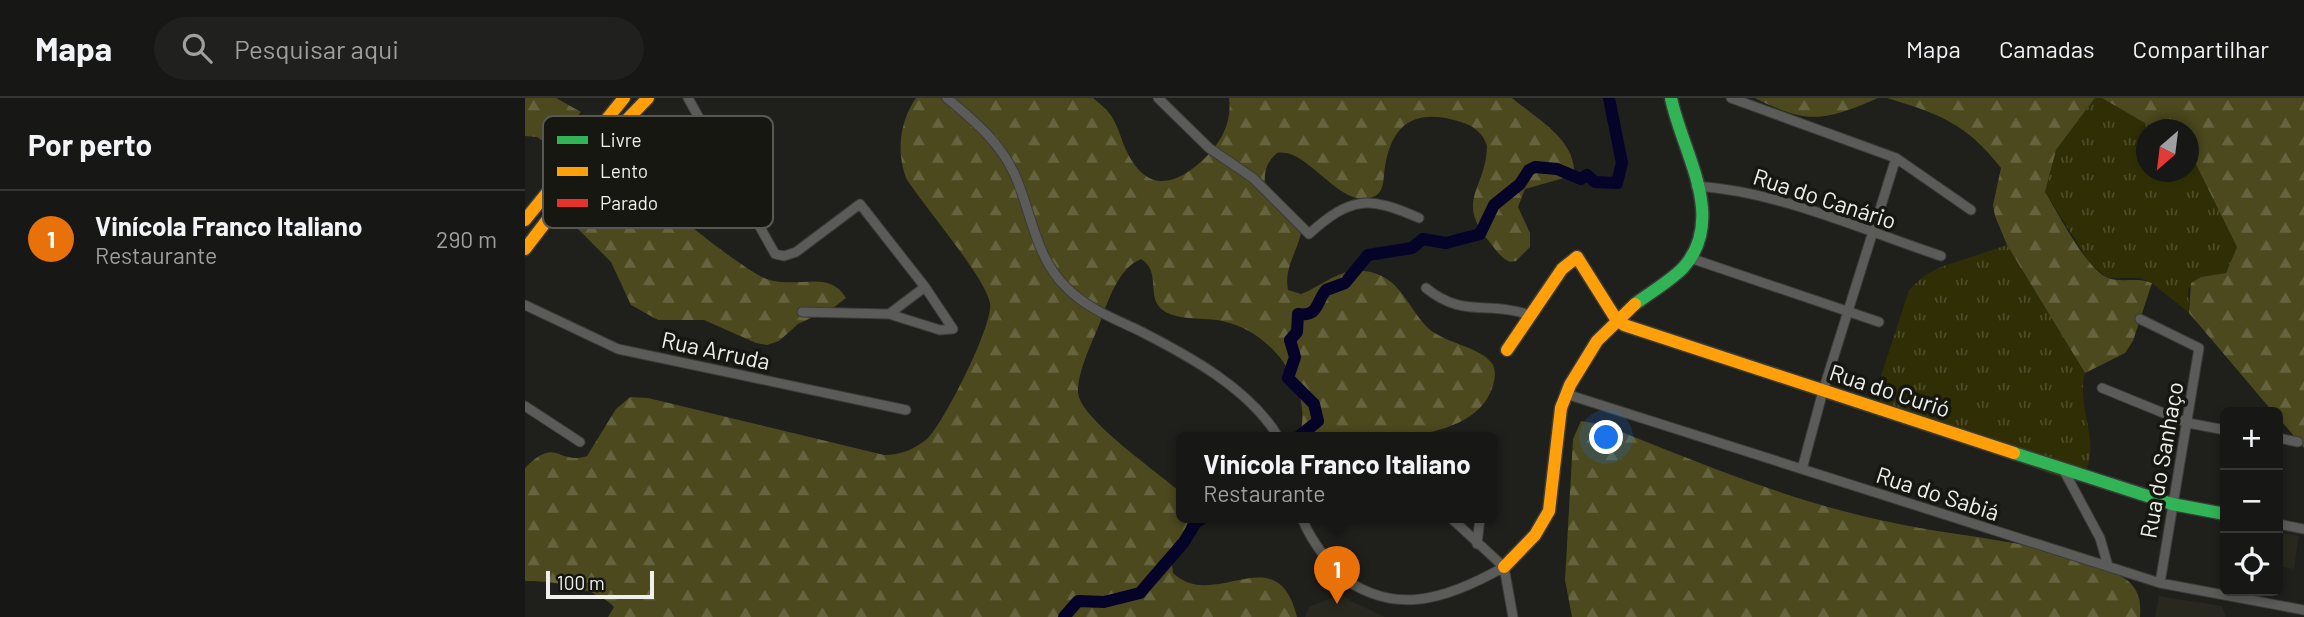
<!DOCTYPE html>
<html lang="pt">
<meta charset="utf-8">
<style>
body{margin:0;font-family:Barlow,sans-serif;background:#20201e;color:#f1f3f6}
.controls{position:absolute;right:21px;bottom:21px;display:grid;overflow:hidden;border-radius:10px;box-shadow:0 4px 10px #0003}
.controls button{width:63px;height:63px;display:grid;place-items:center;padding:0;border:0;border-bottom:2px solid #363634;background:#171715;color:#f1f3f6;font:35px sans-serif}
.compass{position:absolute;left:1611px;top:21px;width:63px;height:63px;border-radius:50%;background:#171715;box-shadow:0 4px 10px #0003;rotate:208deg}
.scale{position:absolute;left:21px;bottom:18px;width:108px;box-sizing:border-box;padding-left:7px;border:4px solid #efefec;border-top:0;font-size:19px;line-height:24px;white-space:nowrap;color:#efefec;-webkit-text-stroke:5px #171712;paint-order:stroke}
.you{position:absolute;left:1082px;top:340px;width:24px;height:24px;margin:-18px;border:5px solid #fff;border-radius:50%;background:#1a73e8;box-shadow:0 0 0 10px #1a73e833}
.badge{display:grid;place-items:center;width:46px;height:46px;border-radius:50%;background:#a6a6a3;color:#fff;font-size:23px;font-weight:700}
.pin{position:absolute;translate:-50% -58px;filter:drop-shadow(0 2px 4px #0008)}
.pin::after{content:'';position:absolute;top:37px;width:24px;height:21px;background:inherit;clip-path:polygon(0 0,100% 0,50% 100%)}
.popup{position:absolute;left:651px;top:334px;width:322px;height:91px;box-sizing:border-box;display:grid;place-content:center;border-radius:10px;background:#171715;filter:drop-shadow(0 2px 5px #0005);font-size:23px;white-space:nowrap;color:#9e9fa0}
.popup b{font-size:26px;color:#f1f3f6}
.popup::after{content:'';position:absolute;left:50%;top:100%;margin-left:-14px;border:14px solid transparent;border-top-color:#171715}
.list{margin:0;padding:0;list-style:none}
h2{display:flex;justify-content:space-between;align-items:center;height:91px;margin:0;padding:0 28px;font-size:30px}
h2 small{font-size:23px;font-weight:400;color:#9e9fa0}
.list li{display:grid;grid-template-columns:46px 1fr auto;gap:21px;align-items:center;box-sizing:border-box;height:98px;padding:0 28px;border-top:2px solid #363634}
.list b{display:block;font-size:26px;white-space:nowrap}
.list p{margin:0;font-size:23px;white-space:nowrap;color:#9e9fa0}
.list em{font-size:23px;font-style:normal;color:#9e9fa0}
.icon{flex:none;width:38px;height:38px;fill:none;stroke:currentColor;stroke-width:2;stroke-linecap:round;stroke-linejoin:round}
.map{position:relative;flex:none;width:1779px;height:519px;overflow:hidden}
header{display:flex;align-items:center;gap:42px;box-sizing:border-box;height:98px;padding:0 35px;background:#171715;border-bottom:2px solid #363634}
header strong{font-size:33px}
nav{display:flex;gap:38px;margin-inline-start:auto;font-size:24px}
.search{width:490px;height:63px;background:#20201e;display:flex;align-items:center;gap:18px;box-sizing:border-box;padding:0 24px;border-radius:38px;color:#9e9fa0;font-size:26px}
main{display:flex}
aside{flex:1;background:#171715}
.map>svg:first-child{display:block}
.built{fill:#28281f}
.grass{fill:url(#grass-tufts)}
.forest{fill:url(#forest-firs)}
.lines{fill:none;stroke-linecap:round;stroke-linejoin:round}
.river{stroke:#060329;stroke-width:12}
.street-casing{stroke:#3b3b38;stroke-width:11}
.fast-casing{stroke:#3b3b38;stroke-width:15}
.slow-casing{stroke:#3b3b38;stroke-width:15}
.street{stroke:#5b5b5a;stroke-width:9}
.fast{stroke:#30b455;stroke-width:12}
.slow{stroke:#ff9f0a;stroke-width:12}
.labels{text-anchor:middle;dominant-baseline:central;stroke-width:7;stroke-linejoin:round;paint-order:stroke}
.street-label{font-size:23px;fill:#efefec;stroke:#171712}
.key{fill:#171712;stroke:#585853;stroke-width:2}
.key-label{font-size:19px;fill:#efefec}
</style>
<header>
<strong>Mapa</strong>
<div class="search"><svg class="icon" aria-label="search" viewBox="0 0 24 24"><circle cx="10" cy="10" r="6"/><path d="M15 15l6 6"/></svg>Pesquisar aqui</div>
<nav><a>Mapa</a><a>Camadas</a><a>Compartilhar</a></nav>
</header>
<main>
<aside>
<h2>Por perto<small></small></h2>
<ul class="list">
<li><span class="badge" style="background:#e8710a">1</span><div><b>Vinícola Franco Italiano</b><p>Restaurante</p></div><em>290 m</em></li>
</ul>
</aside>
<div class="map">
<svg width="1779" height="519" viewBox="0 0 1779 519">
<defs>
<pattern id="grass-tufts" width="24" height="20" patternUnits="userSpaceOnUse" patternTransform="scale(1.75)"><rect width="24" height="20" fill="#2f2e05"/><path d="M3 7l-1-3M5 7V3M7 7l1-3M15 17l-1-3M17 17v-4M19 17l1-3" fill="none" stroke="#4d4d2a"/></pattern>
<pattern id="forest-firs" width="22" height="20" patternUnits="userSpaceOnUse" patternTransform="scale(1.75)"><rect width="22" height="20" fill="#4c491e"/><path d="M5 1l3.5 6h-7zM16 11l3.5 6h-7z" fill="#66643f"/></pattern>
</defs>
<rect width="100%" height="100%" fill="#1f1f1c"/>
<path class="built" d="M1753,434L1774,438L1769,471L1753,468Z
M816,496L826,503L860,519H780L784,509Z
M1634,498L1697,508L1701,519H1630Z"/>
<path class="grass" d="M1570,0H1577L1630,31L1622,32V74H1664V52L1666,53L1712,149L1701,175L1676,179L1663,191L1664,215L1627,185L1615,180H1582L1565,165L1520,94L1531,52Z
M1482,147L1560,275C1550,310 1579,348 1557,379L1545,383L1376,322L1355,305V281L1384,192L1400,177L1416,169Z"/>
<path class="forest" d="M0,0H31L56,14L49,22L51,30L42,48L29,51L12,39L0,38Z
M391,0H568C575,6 583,12 587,19C594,30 596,42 602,54C623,97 653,87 682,58C698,42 707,22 704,0H987C1009,19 1047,39 1049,71L1046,78L1000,91L993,109L1005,135V149L991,163L985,164C974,159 970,150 962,141C931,101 961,91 962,48C958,35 949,28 936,24C893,10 867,23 860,69C858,79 860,93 850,98C817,116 783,48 752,55C741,65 739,73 740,88L777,125C777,149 758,167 763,192L776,196C797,188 814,170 839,173C876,177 881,209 904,231C920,245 959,250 968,267C972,276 969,285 966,293C942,351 826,340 774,340C790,290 747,233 697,223C679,219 655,223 639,213C620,201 637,173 616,161C594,170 584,200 576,222C568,243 553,271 553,294C554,321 635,375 656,395V420L664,421L647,465L648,475C690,515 752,437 772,519H83L89,509C72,490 25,482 0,483V370C33,337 32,368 62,358L91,311L105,299L123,300L359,357C376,357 390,351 403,340C419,324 469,226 465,205C459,177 399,109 381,80C371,53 375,23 391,0Z
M1230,0H1353C1300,23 1283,27 1230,0Z
M1362,0H1570L1531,52L1520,94C1533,115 1562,172 1583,180C1597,185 1612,179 1627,185L1608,243L1600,255L1560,275L1482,147L1470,118L1468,107L1476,70C1441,25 1414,16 1362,0Z
M1577,0H1779V350L1753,319V314H1748L1664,215L1666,185L1676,179L1701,175L1712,149L1664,52V32L1630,31Z
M92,56H103L111,61C121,75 128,90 138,102C155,122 214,167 237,179C268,194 303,169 321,200L308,210L273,226L254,243L242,247L231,245L179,222H133L106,207L86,164L41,119L44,103Z
M1056,323L1079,327C1170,363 1259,401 1355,422C1432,440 1515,441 1588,474C1610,484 1617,496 1615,519H1047L1040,482L1048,341Z"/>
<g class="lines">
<path class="river" d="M772,340L793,323L789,306L763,280L770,259L765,242L772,234L773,216C794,219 791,204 801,192L820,185L843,157L887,150L898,141L921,145L955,136L969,107L995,86L1004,72L1010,69L1032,71L1056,81L1062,77L1070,84L1092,85L1097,65L1084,0
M539,519L553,503L579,504L615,495L659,444L671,424L678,420"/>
<defs>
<path id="street" d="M163,0L250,156L259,158L271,154L335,106L400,189L364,216L277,214
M422,0C448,22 474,43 489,75C507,114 509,158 542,190C563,211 590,221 615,233C664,258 725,291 754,340
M633,0L684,50L728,80L784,136C826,98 844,98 894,120
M1206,0L1371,60L1446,112
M1171,88C1256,94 1335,131 1416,158
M1165,160L1354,224
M901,190C938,221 966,202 1007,218
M0,207L93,251L381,312
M364,216L415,232L428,231L400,189
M1615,221L1674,250L1635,485
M1577,290L1663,325L1700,332
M1041,296L1635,485L1779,512
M0,308L55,344
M1753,340L1773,344
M1277,371L1298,293L1371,60
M1538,371L1575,440L1583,468
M777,420C785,441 799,458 812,475C866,519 919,503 979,469
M926,420L979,469
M1753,426L1779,431
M952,446L955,420
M979,469L988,519"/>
<path id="fast" d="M1110,206C1126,194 1144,184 1158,170C1203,120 1157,54 1146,0
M1489,355L1647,406L1700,416"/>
<path id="slow" d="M49,94L92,59V40L83,31
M0,122L99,0
M0,151L89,35L123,0
M982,252L1037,171L1052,159L1091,221L1099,227L1489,355
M979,469L1010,437L1024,413L1036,310L1045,287L1072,243L1110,206"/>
</defs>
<use href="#street" class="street-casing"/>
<use href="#fast" class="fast-casing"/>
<use href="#slow" class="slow-casing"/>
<use href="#street" class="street"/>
<use href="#fast" class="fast"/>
<use href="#slow" class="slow"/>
</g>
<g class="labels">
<g class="street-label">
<text transform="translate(1300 100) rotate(18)">Rua do Canário</text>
<text transform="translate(191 252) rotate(12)">Rua Arruda</text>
<text transform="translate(1365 292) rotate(18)">Rua do Curió</text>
<text transform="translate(1636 362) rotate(-80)">Rua do Sanhaço</text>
<text transform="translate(1413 395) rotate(18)">Rua do Sabiá</text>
</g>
</g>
<rect x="18" y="18" width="230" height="112" rx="10" class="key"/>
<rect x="32" y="38" width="31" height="8" fill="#30b455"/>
<rect x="32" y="69" width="31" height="9" fill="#ff9f0a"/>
<rect x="32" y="101" width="31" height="8" fill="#e5322d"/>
<g class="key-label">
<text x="75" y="49">Livre</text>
<text x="75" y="80">Lento</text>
<text x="75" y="112">Parado</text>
</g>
</svg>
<div class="controls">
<button>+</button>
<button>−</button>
<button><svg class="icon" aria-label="locate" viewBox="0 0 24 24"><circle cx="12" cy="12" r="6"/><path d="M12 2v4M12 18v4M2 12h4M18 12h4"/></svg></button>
</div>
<svg class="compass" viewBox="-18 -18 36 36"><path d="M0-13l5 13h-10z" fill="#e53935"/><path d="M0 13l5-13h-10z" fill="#9e9fa0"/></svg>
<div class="scale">100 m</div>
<div class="you"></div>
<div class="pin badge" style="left:812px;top:506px;background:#e8710a">1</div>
<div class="popup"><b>Vinícola Franco Italiano</b>Restaurante</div>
</div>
</main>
